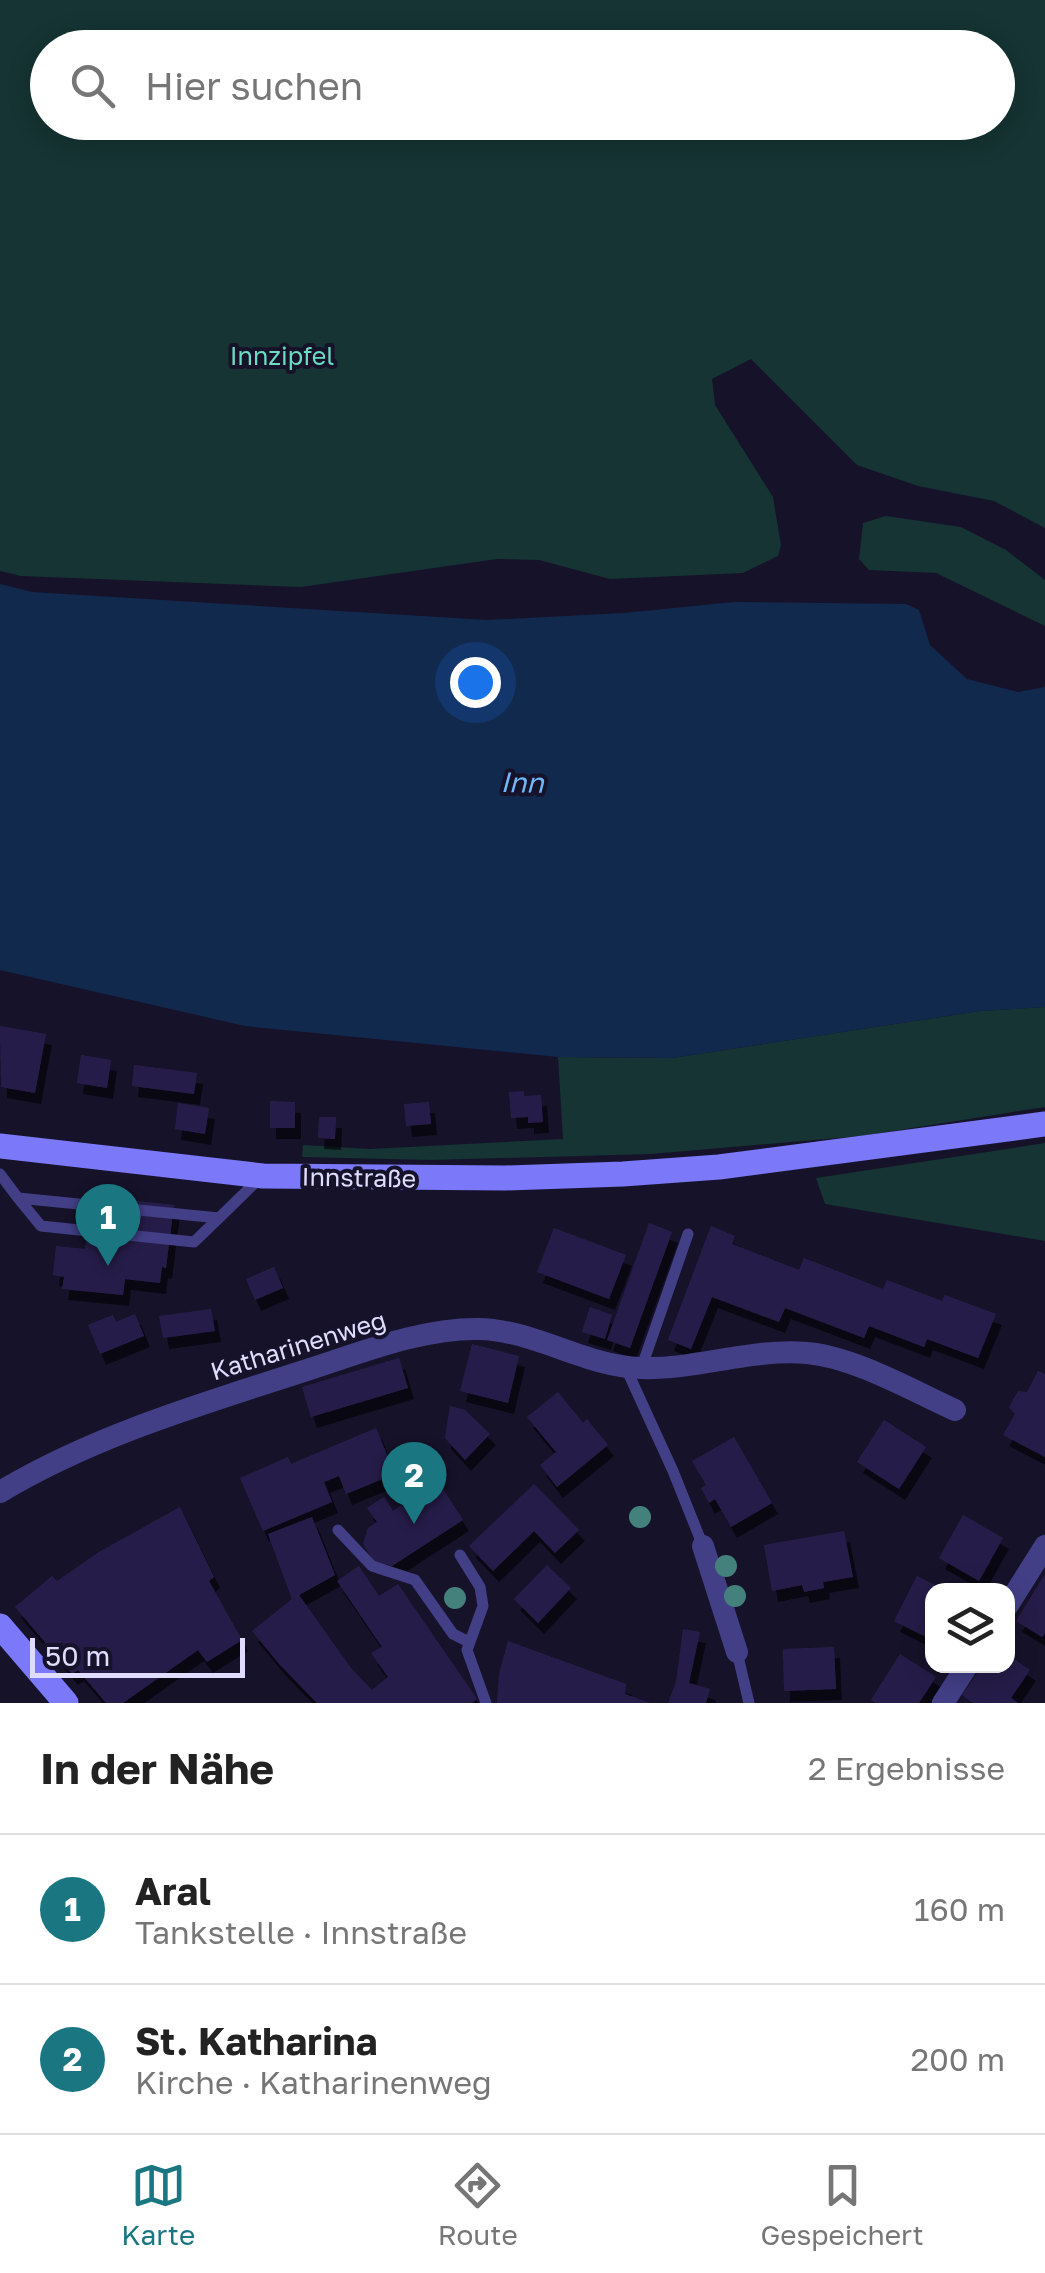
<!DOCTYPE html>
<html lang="de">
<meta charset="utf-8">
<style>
body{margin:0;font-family:"Golos Text",sans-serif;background:#f2f2f2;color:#222}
.controls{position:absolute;right:30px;bottom:30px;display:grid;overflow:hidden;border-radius:20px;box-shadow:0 5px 25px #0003}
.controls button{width:90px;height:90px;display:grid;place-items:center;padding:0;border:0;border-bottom:2px solid #e0e0e0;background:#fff;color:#222;font:50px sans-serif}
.scale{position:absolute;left:30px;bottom:25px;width:215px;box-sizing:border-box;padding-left:10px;border:5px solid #e0dcfe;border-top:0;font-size:28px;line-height:35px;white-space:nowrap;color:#e0dcfe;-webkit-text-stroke:8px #16122a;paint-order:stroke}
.you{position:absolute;left:475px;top:682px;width:35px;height:35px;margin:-25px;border:8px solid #fff;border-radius:50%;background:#1a73e8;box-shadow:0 0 0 15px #1a73e833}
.badge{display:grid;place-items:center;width:65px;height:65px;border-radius:50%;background:#1a7781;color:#fff;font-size:32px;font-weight:700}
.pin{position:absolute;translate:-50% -82px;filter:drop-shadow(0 2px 5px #0008)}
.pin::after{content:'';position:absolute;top:52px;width:35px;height:30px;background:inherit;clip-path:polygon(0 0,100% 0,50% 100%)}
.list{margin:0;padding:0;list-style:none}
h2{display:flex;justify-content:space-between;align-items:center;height:130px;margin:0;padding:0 40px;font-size:42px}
h2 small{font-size:32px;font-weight:400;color:#767676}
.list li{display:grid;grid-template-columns:65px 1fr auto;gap:30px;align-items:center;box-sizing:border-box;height:150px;padding:0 40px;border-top:2px solid #e0e0e0}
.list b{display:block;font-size:38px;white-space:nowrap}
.list p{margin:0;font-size:32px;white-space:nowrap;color:#767676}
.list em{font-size:32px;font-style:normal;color:#767676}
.icon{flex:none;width:55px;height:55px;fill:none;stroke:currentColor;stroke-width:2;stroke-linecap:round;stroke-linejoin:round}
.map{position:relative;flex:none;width:1045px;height:1703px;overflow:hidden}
.search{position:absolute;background:#fff;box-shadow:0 5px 25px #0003;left:30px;right:30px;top:30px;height:110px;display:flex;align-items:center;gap:25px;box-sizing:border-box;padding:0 35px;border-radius:55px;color:#767676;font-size:38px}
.sheet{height:430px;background:#fff}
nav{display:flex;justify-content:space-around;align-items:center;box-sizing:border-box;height:140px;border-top:2px solid #e0e0e0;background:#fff;font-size:28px;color:#767676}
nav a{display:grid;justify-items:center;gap:5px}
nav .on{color:#1a7781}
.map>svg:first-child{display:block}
.green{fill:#153433;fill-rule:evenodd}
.water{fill:#12294e}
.building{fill:#281f4a;filter:url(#shadow)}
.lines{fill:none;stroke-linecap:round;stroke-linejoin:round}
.lane{stroke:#423f87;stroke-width:11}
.street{stroke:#423f87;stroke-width:22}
.secondary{stroke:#7b78f9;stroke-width:25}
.tree{fill:#44817c}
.labels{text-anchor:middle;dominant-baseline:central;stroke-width:8;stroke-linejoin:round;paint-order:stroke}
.park-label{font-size:25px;fill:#6adcbf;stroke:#16122a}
.street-label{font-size:25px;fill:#e0dcfe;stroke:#16122a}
.water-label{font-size:28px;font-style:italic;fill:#6fb9f9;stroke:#16122a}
</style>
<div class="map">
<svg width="1045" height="1703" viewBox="0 0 1045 1703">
<defs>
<filter id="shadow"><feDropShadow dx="6" dy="11" stdDeviation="0" flood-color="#0009"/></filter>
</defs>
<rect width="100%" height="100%" fill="#16122a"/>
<path class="green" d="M0,0H1045V528L994,501L918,486L857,465L751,359L712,379L715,405L773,497L781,545L778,556L743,573L610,579L539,560L497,559L301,587L21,576L0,571ZM48,48H998V122H48Z
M886,516L961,527L1006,550L1045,580V626L936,573L869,570L859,559L863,523Z
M1045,1007V1107L862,1136L651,1154L431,1160L302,1157L303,1145L370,1149L563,1139L558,1057L672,1058L980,1011Z
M1045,1143V1241L825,1204L816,1178Z"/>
<path class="water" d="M0,584L32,592L487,620L624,613L734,602L906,604L919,610L930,645L967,679L1018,692L1045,687V1007L980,1011L672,1058L558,1057L245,1026L0,970Z"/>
<path class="building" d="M0,1026L46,1034L35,1093L1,1087Z
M81,1055L111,1060L107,1088L77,1083Z
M134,1065L197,1073L194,1094L132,1086Z
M524,1091V1096L541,1095L543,1122L528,1123V1117L511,1118L509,1092Z
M270,1101L295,1102V1128H270Z
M429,1102L431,1124L406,1126L404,1104Z
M178,1103L209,1108L205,1134L175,1129Z
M319,1117H336L335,1139L318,1138Z
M92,1196L174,1205L166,1268L162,1267L160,1283L125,1279L123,1295L62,1289L64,1277L53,1275L56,1246L85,1249Z
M649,1223L672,1232L630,1348L607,1340Z
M711,1226L735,1236L732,1244L799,1270L804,1258L883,1289L887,1280L942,1301L945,1295L996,1314L978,1358L927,1339L924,1347L869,1326L864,1338L785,1308L779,1322L712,1297L691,1349L668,1340Z
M554,1228L626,1255L609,1299L537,1272Z
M274,1267L283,1288L255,1300L246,1279Z
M590,1307L612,1315L605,1339L582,1332Z
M211,1309L215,1331L163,1338L159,1316Z
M135,1314L144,1336L100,1354L88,1325L113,1315L116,1322Z
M472,1344L519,1356L508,1403L460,1391Z
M399,1358L408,1388L311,1417L302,1387Z
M1038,1371L1045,1374V1457L1003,1435L1015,1414L1009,1407L1018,1391L1027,1392Z
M558,1392L583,1423L587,1419L608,1445L557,1487L540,1465L556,1452L527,1417Z
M450,1406L465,1410L490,1434L465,1460L445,1438Z
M884,1420L926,1447L899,1489L857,1462Z
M376,1428L395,1474L346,1494L339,1476L324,1482L332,1502L263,1531L240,1478L288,1457L291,1464Z
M734,1437L772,1503L731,1527L715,1499L709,1503L701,1488L706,1485L692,1461Z
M438,1481L463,1520L392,1566L374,1562L363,1544L368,1528L377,1522L367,1508L384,1497L393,1511Z
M534,1484L579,1530L555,1553L534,1531L493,1571L469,1546Z
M180,1507L214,1577L209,1581L242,1640L207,1662L198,1650L123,1703H106L78,1670L72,1674L15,1607L52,1576L57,1581L99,1552Z
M963,1515L1003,1538L979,1581L939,1558Z
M312,1517L335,1575L299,1595L351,1668L372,1690L388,1677L371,1653L382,1647L337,1581L359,1566L379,1596L398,1584L477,1699L472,1703H317L280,1665L252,1631L292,1599L268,1534Z
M844,1531L853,1577L823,1582L824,1588L804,1592L802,1585L772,1591L764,1545Z
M547,1565L571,1588L538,1623L514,1599Z
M1045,1574V1633L1042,1637L1016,1621Z
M917,1576L945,1590H932V1640L894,1621Z
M683,1629L700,1632L689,1683L710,1689L706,1703H668L676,1682Z
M508,1641L626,1684L625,1694L650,1703H497L499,1674Z
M834,1647L836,1689L784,1691L783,1649Z
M900,1654L936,1677L919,1703H876L871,1700Z
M1008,1655L1030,1670L1011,1698L1018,1703H973L962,1695L982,1666H1008Z"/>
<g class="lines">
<path class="lane" d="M0,1174L18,1198L219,1218L261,1177
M18,1198L41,1226L194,1242L219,1218
M625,1366L673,1471L703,1546
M641,1369L688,1234
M338,1530L372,1566L415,1580L453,1634L469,1642
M460,1555L480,1587L483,1606L467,1650L486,1703
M737,1652L749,1703"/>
<path class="street" d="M0,1492C95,1435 205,1403 310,1369C363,1352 422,1328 479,1329C535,1330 586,1367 641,1368C696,1370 752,1348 807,1353C854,1357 911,1390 955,1410
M703,1546L737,1652
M1008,1605L1045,1546
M943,1703L967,1666"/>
<path class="secondary" d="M0,1146L263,1176L505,1178L623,1174L719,1167L1045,1124
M0,1626L66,1703"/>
</g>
<g class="tree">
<circle cx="640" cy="1517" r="11"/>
<circle cx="726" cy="1566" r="11"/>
<circle cx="735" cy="1596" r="11"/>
<circle cx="455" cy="1598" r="11"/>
</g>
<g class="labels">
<g class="park-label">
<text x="282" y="355">Innzipfel</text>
</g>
<g class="street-label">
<text transform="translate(359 1177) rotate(1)">Innstraße</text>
<text transform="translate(298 1345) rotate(-17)">Katharinenweg</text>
</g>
<g class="water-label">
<text transform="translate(522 782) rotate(1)">Inn</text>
</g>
</g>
</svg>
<div class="controls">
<button><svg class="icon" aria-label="layers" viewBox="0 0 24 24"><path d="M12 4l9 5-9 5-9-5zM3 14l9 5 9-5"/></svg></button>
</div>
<div class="scale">50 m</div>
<div class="you"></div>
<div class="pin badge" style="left:108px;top:1266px">1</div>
<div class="pin badge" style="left:414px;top:1524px">2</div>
<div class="search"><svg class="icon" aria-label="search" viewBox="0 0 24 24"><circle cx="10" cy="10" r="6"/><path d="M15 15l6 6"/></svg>Hier suchen</div>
</div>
<section class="sheet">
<h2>In der Nähe<small>2 Ergebnisse</small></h2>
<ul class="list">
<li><span class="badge">1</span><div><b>Aral</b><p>Tankstelle · Innstraße</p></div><em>160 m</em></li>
<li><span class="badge">2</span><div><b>St. Katharina</b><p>Kirche · Katharinenweg</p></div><em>200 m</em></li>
</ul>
</section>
<nav>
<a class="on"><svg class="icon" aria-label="map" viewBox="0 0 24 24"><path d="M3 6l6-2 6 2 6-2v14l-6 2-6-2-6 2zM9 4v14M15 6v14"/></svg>Karte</a>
<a><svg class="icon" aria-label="directions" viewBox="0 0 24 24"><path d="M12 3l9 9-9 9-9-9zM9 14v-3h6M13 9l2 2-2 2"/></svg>Route</a>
<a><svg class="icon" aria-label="saved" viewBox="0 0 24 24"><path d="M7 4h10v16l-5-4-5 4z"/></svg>Gespeichert</a>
</nav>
